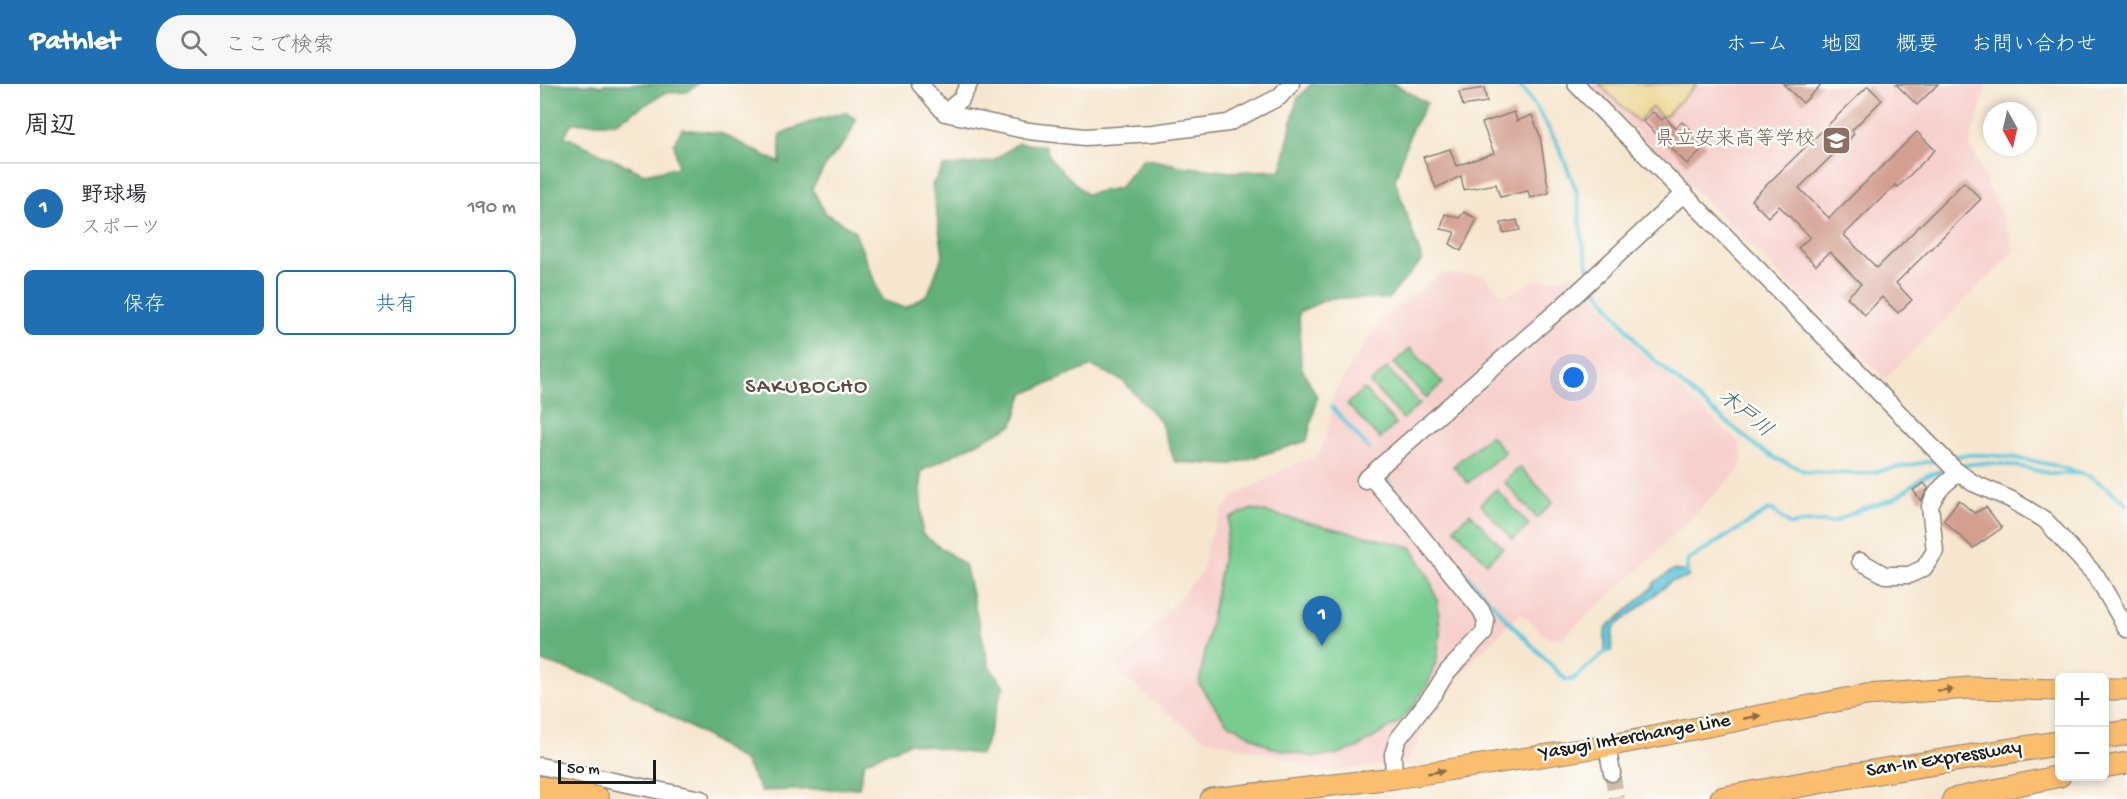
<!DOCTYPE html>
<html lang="ja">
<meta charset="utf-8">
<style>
body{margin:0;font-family:"Gochi Hand","Klee One",sans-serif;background:#f7f7f7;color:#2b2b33}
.controls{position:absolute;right:18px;bottom:18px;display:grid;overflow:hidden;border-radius:9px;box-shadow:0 3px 9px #0003}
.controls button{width:54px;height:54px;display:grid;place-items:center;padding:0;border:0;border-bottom:2px solid #e1e1e2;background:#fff;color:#2b2b33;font:30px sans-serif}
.compass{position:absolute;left:1443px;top:18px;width:54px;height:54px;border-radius:50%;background:#fff;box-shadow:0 3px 9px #0003;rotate:172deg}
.scale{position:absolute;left:18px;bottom:15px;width:98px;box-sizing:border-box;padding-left:6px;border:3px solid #1c1c1c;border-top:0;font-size:16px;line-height:21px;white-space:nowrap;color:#1c1c1c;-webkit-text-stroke:4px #fdfcf7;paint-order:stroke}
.you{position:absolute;left:1034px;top:294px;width:21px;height:21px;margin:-15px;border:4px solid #fff;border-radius:50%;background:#1a73e8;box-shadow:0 0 0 9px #1a73e833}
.badge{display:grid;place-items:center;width:39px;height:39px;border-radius:50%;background:#1f6fb2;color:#fff;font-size:20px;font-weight:700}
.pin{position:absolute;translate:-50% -50px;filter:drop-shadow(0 2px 3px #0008)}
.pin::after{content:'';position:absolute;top:32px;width:21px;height:18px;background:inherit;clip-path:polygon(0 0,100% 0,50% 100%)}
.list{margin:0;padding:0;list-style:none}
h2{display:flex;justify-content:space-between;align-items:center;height:78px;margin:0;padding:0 24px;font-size:26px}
h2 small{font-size:20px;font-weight:400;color:#7c7c81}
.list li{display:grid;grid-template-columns:39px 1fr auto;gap:18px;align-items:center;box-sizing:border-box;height:90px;padding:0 24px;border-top:2px solid #e1e1e2}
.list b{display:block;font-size:22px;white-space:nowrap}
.list p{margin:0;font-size:20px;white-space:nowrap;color:#7c7c81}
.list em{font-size:20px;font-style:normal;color:#7c7c81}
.actions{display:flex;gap:12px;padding:18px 24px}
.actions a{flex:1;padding:14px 0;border:2px solid #1f6fb2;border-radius:9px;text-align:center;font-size:21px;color:#1f6fb2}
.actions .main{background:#1f6fb2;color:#fff}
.icon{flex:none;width:33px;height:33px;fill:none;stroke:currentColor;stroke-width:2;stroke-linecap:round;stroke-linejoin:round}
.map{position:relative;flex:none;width:1587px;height:715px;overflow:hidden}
header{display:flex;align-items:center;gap:36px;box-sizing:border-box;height:84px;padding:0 30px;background:#1f6fb2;color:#fff}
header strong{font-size:28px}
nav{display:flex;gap:33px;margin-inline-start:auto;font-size:21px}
.search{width:420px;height:54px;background:#f7f7f7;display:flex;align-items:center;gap:15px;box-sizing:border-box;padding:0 21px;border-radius:33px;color:#7c7c81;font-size:22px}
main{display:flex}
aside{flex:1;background:#fff}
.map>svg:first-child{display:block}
.built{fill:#f7d0cc}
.green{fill:#78cc90;stroke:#4a7456;stroke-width:1.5}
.forest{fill:#62b07a;stroke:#3f664b;stroke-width:1.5}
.sand{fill:#eeda9e;stroke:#857b5d;stroke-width:1.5}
.water{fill:#60c8dc;stroke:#3e727c;stroke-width:1.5}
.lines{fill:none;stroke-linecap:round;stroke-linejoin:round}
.stream{stroke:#60c8dc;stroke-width:4}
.building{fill:#d39f91}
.minor-tunnel{stroke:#cabeab;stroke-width:16;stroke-dasharray:16 8;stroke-linecap:butt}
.minor-casing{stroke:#898176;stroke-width:19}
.major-casing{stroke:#898176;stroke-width:23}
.highway-casing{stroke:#898176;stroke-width:26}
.minor{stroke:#fff;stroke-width:16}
.major{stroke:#fbbd6e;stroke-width:21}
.highway{stroke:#fbbd6e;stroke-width:24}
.oneway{fill:#8c6c45}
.labels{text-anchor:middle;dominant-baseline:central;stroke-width:5;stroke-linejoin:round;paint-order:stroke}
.education-label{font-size:20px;fill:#785e54;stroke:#fdfcf7;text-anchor:end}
.street-label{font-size:20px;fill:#1c1c1c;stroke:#fdfcf7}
.water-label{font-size:21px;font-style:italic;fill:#376169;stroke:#fdfcf7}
.quarter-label{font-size:22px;letter-spacing:1.5px;fill:#5c4a45;stroke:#fdfcf7}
</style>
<header>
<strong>Pathlet</strong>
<div class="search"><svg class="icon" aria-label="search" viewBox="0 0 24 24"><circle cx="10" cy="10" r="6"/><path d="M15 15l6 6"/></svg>ここで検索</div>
<nav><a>ホーム</a><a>地図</a><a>概要</a><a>お問い合わせ</a></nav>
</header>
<main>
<aside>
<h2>周辺<small></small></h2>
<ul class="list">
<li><span class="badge">1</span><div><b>野球場</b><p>スポーツ</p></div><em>190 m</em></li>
</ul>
<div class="actions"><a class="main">保存</a><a>共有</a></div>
</aside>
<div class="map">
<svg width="1587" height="715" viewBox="0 0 1587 715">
<rect width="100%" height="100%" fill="#fdfcf7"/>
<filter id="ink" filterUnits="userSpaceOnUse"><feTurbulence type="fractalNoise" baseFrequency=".0167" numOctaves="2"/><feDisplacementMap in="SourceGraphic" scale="12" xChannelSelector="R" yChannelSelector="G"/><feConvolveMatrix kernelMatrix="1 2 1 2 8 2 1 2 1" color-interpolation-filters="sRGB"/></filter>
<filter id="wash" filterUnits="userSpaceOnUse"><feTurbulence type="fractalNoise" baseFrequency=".008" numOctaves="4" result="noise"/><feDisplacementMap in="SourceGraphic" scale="24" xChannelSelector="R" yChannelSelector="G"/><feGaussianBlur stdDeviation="1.35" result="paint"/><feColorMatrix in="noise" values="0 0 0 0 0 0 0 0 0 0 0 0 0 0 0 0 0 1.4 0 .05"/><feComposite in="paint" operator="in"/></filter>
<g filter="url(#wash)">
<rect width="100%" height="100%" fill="#f6e6cf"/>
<path class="built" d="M1049,0H1447L1430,60L1474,163L1473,169L1345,295Z
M901,190L943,191L960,209L967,211L993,198L1044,191L1053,209L1097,265L1200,359L1203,370L1199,386L1104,481L1022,554H1008L981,529L929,580L883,644L867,678L786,688L739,672L668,656L639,638L578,588L579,582L662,488L668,459L682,427L695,412L755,380L774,373L782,364L784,353L790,339L793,310L840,236Z"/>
<path class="green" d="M870,264L903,299L886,314L854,279Z
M847,284L880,320L863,335L830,299Z
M824,305L856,340L840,355L807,320Z
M950,351L965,368L928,399L913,382Z
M980,383L1013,418L997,434L964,398Z
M956,405L989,441L973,456L940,420Z
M712,425L871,463L890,495L898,519L900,548L897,575L888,600L874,621L859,638L817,664L794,671L773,673L730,663L686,638L659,600L690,434Z
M930,429L963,464L947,479L914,444Z"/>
<path class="forest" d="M0,0H52L62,2L64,0H158L147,8L125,9L75,39H32L24,52L104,90L138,83L134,59L142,45L180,49L240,79V50L273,37L304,28L316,35L307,56L287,79L272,104L285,129L314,146L342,216L365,224L388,210L403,170L392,101L403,83L453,77L478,59L505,62L512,77L546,110L579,104L604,74L641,82L691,88L741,86L757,15L771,0H855L887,19L871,47L855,96L882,176L848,215L790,214L759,228L761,282L777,313L767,357L689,381L635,378L620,337L583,297L552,282L483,310L473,341L381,387L382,450L425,481L449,582L464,602C454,625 451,649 441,671L370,659L324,678L319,704L221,707L204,677L172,656L73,599L0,577Z"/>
<path class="sand" d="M1059,0H1157L1125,32H1121L1113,24H1111L1098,38Z"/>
<path class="water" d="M1133,486L1147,488L1149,492L1145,495L1132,497L1073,544L1071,567L1065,569V547L1070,539L1074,538L1113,503L1114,499Z"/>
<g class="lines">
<path class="stream" d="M979,0L998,26L1018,61L1037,108L1042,155L1050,190
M1053,200L1101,264L1162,318L1220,365L1237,375L1267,388L1322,390L1398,376
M792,323L829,365
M1411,373C1445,366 1508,378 1540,389C1557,394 1573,409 1587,420
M1417,382L1442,379L1461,380L1476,382L1513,390L1542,389
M843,390L854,407
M884,443L967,536L1025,595L1032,596L1068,566
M1144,491L1147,488L1148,476L1150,475L1229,426H1233L1250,441L1270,438H1294L1322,425L1354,415L1385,392L1407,385"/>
</g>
<g id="blocks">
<path class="building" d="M1243,0H1282L1263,19Z
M1356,0H1398L1377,21Z
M1328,2L1342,16L1312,46L1314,50L1259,104L1289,134L1377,48L1395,66L1358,103L1355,101L1304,151L1337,184L1424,98L1441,115L1356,199L1372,216L1358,229L1342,213L1325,231L1307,213L1321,200L1290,168L1276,181L1258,164L1270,153L1239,122L1228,133L1211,116Z
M944,4L947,18L923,22L919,8Z
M974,28L977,37L992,31L1000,52L1009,109L990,114L988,107L960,113L956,100L924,106L921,92L896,104L883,73L910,65L916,82L954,69L942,39Z
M1113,28L1122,36L1125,33L1135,44L1142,38L1166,61L1147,80L1103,37Z
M924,128L937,135L921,167L910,160L915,148L901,145L905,130L919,134Z
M977,136L980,146L963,149L961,139Z
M1384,399L1388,404L1381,417L1373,406Z
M1419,416L1434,429L1446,423L1462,444L1433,464L1403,436Z"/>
</g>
</g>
<g filter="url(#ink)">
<use href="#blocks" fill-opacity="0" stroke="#898176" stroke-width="1.5"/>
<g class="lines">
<path class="minor-tunnel" d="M1072,689L1077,715"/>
<defs>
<path id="minor" d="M380,0L405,29L489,47L545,53L613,49L688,39L739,13L751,0
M1036,0L1415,386L1433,399L1470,415L1505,436L1557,493L1587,545
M405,29L421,15L429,0
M830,392L868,436L941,526L946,537L944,549L907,588L894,609L858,655L853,670L854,694
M825,396L1035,211L1144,109
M1320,477L1345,491H1369L1384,484L1395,467L1390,422C1396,407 1406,398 1419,389
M1067,662L1072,689
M0,682L161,715"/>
<path id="major" d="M1564,605H1587
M1564,683L1587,679
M671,715L854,694L1067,662L1326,611L1430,604L1520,606
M1413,715L1520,692"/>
<path id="highway" d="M1564,652L1587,649
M0,704L57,715
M1182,715L1303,693L1520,659"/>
</defs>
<use href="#minor" class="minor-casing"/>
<use href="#major" class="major-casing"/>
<use href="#highway" class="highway-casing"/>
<use href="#minor" class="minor"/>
<use href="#major" class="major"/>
<use href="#highway" class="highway"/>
</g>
<defs><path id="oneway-solid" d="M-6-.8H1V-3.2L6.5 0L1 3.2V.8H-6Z" transform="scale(1.5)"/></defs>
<g class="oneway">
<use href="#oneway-solid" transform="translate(1405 606) rotate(-4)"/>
<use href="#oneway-solid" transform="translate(1212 633) rotate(-11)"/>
<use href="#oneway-solid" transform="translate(896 688) rotate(-9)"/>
</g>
</g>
<defs>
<symbol id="school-square" viewBox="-11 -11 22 22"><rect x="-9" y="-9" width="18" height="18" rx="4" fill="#8d6e63" stroke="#fdfcf7"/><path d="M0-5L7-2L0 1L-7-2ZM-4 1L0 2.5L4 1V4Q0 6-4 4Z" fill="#fff"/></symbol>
</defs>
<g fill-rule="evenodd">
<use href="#school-square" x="1280" y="40" width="33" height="33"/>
</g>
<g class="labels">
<g class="education-label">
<text x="1275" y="56">県立安来高等学校</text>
</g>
<g class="street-label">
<text transform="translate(1095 654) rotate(-10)">Yasugi Interchange Line</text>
<text transform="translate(1404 676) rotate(-9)">San-In Expressway</text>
</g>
<g class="water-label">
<text transform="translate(1204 331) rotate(39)">木戸川</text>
</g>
<g class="quarter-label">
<text x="267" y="304">SAKUBOCHO</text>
</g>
</g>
</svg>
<div class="controls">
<button>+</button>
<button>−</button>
</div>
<svg class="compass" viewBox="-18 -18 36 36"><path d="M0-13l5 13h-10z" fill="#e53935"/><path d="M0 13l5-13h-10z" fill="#7c7c81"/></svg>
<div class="scale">50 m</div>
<div class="you"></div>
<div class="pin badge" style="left:782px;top:562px">1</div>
</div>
</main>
